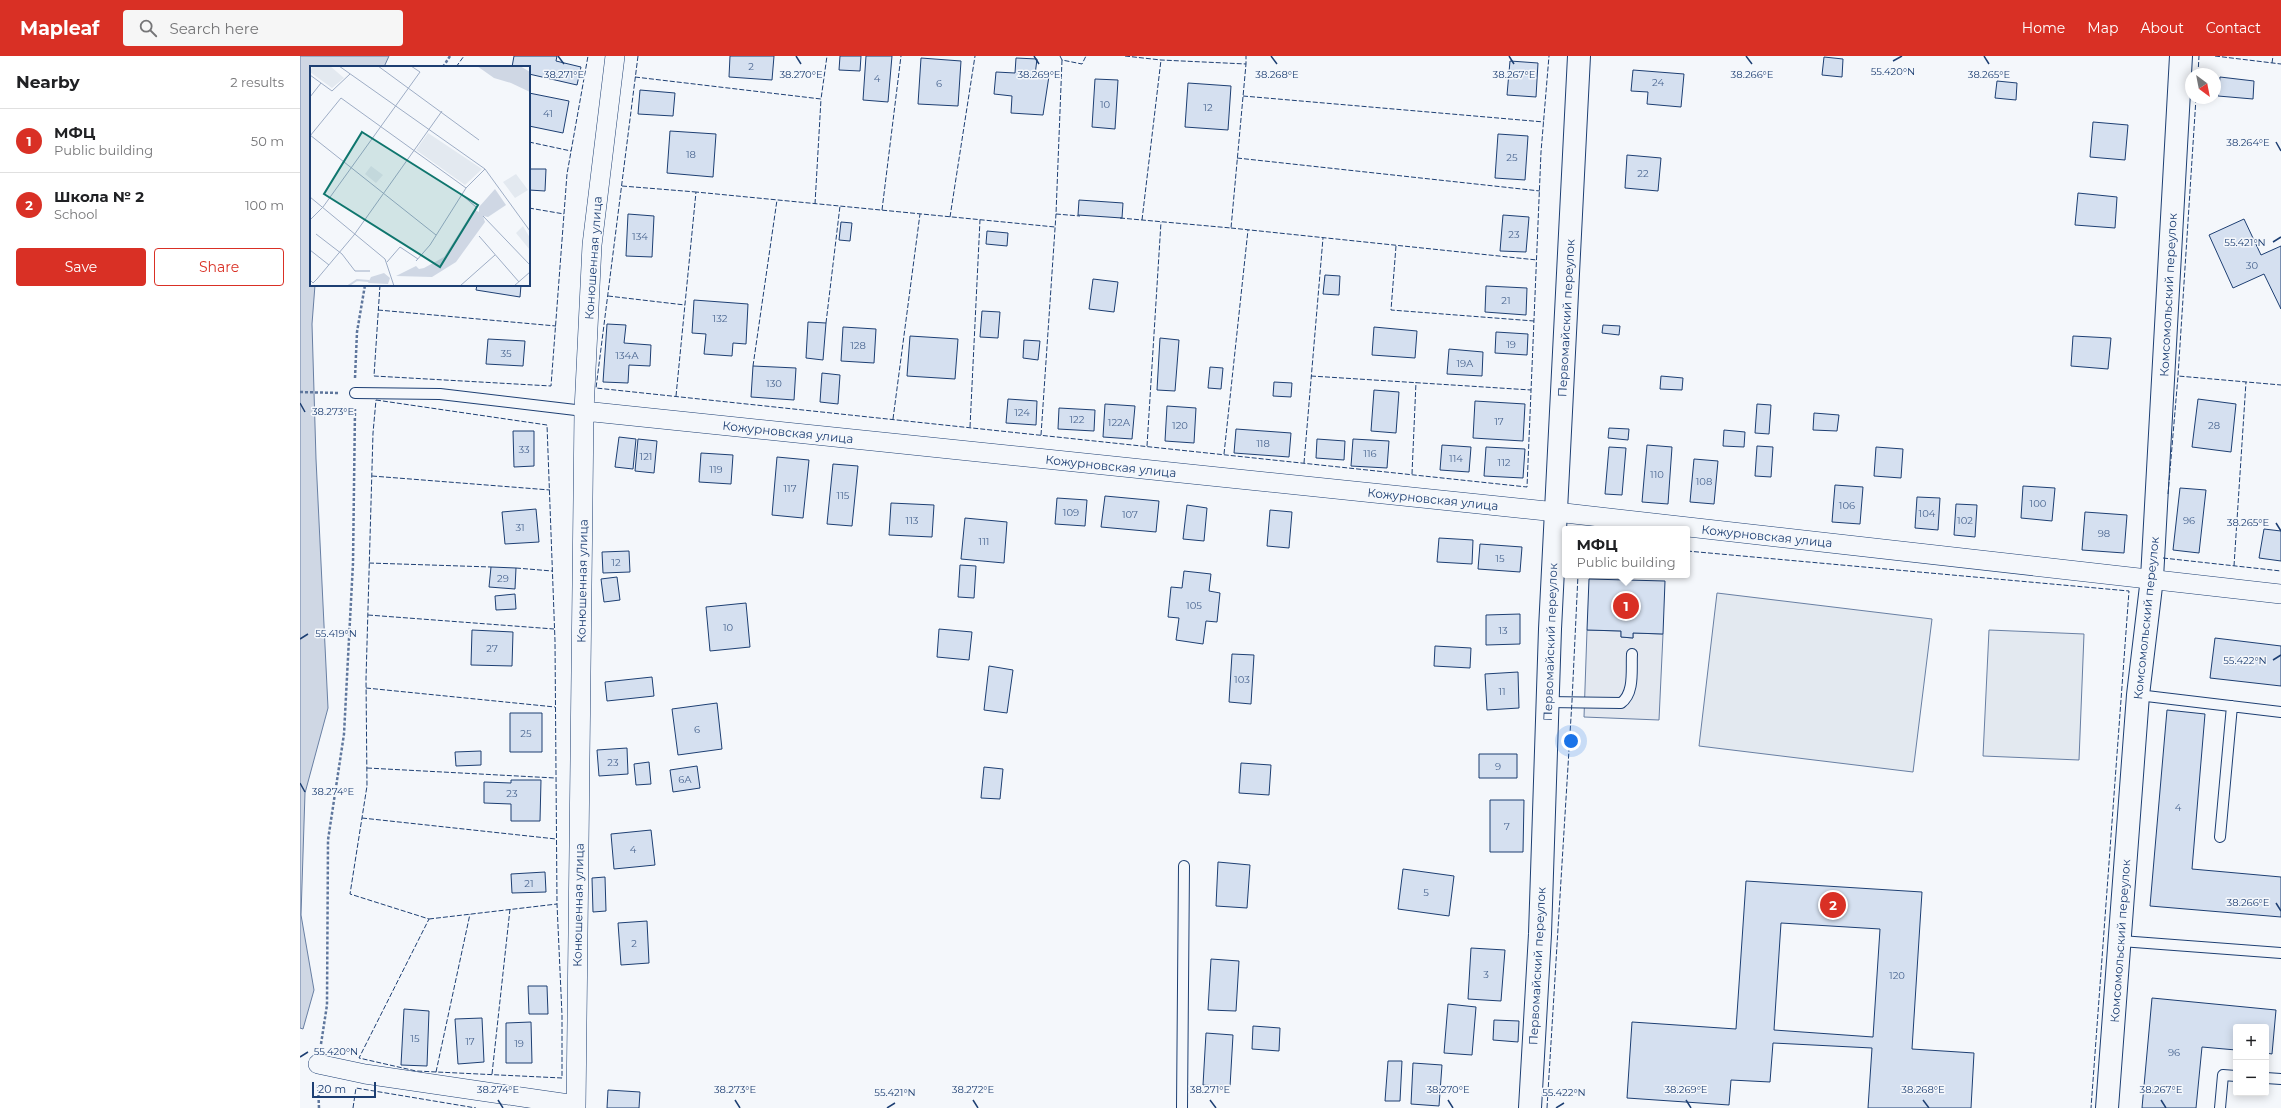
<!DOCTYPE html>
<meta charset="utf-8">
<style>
body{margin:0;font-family:Montserrat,sans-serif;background:#f6f6f6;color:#202124}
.controls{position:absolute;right:12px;bottom:12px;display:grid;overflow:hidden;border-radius:4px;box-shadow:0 2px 10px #0003}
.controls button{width:36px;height:36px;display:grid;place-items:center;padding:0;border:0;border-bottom:1px solid #e0e0e0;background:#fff;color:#202124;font:20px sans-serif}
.compass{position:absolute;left:1885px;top:12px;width:36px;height:36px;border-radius:50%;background:#fff;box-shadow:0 2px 10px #0003;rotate:148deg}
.scale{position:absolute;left:12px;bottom:10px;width:64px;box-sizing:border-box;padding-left:4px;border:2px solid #1d3f73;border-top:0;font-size:11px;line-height:14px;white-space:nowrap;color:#1d3f73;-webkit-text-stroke:3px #f4f7fb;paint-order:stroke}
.you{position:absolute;left:1271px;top:685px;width:14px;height:14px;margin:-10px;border:3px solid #fff;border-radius:50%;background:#1a73e8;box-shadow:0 0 0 6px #1a73e833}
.badge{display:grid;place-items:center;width:26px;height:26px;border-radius:50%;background:#d93025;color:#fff;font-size:13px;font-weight:700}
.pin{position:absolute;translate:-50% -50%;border:2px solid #fff;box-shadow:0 1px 4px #0006}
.popup{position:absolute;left:1262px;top:470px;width:128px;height:52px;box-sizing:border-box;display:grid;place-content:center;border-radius:4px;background:#fff;filter:drop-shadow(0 1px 3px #0005);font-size:13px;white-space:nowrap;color:#757577}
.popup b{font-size:15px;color:#202124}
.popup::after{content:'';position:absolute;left:50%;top:100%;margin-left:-8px;border:8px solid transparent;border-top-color:#fff}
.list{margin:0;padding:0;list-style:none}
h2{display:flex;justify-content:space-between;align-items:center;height:52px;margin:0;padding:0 16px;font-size:17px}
h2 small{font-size:13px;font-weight:400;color:#757577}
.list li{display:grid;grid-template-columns:26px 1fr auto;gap:12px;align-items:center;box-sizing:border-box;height:64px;padding:0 16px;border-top:1px solid #e0e0e0}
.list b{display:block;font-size:15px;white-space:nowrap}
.list p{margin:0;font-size:13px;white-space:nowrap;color:#757577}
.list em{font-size:13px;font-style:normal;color:#757577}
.actions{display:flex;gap:8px;padding:12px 16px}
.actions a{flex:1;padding:9px 0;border:1px solid #d93025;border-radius:4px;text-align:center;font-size:14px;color:#d93025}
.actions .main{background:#d93025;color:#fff}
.icon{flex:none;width:22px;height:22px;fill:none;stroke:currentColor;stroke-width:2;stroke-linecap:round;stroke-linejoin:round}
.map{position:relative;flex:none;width:1981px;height:1052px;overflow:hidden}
header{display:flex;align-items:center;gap:24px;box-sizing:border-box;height:56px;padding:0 20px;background:#d93025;color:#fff}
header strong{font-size:19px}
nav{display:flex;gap:22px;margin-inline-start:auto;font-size:14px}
.search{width:280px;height:36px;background:#f6f6f6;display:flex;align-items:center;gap:10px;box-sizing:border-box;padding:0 14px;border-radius:4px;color:#757577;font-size:15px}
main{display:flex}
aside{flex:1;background:#fff}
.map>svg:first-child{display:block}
.green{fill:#e3e9f0;stroke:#687fa3}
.parking{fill:#e3e8f0;stroke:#687fa3}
.water{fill:#cfd7e4;stroke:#687fa3}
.building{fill:#d5e0f0;stroke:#1d3f73;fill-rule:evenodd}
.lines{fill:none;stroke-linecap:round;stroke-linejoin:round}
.lane-casing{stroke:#1d3f73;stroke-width:12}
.street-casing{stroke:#1d3f73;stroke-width:20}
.secondary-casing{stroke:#1d3f73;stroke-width:24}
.path{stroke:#5e769c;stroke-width:2.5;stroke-dasharray:3 2;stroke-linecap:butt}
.lane{stroke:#f4f7fb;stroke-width:10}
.street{stroke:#f4f7fb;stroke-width:19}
.secondary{stroke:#f4f7fb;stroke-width:22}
.fence{stroke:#1d3f73;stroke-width:1;stroke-dasharray:5 2;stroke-linecap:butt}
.ticks{fill:none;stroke:#1d3f73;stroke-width:1.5}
.labels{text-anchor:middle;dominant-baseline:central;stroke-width:3;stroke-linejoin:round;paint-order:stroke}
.number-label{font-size:10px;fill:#4b6792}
.street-label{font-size:12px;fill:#1d3f73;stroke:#f4f7fb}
.inset-river{fill:none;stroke:#cfd7e4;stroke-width:2}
.inset-road{fill:none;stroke:#9eadc5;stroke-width:1}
.view{fill:#0f766e;fill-opacity:0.15;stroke:#0f766e;stroke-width:2}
.inset-edge{fill:none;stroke:#1d3f73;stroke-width:2}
.ticks-label{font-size:10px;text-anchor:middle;fill:#1d3f73;stroke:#f4f7fb;stroke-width:3;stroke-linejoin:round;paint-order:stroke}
</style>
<header>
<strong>Mapleaf</strong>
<div class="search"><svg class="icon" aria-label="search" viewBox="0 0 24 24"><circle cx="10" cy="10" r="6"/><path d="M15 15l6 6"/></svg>Search here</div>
<nav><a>Home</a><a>Map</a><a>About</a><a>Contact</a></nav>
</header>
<main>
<aside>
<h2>Nearby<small>2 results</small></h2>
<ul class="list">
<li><span class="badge">1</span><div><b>МФЦ</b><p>Public building</p></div><em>50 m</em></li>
<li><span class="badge">2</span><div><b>Школа № 2</b><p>School</p></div><em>100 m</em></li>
</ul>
<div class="actions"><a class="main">Save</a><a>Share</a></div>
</aside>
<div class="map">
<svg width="1981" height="1052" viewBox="0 0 1981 1052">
<rect width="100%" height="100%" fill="#f4f7fb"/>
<path class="green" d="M1417,537L1632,563L1613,716L1399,690Z
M1689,574L1784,578L1779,704L1683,700Z"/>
<path class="parking" d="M1287,574L1321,575V581L1333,582V577L1363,578L1359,664L1284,661Z"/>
<path class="water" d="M0,0H89L84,11H11V229H15L12,268L16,403L28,652L5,737L1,859L14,934L3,973L0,972Z"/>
<path class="building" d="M214,0H257L256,5L281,11L277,29L229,18V11H212Z
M430,0H474L472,24L429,21Z
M540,0H561L560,15L539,14Z
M566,0H592L588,46L563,44Z
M1524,1L1543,3L1542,21L1522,19Z
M621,2L661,5L658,50L618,48Z
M716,2L737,3L735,19L749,20L743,59L711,57L712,40L694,38L696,16L715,17Z
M1210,5L1238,7L1236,41L1207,39Z
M1333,14L1384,18L1381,51L1347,48L1348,36L1331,35Z
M1920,21L1954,25L1953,43L1918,40Z
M795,23L818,24L815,73L792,71Z
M1697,25L1717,27L1716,44L1695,42Z
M888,27L931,30L928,74L885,71Z
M340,34L375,37L373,60L338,58Z
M229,37L269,45L263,77L229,70Z
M1793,66L1828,69L1825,104L1790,101Z
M370,75L416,78L413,121L367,117Z
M1198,78L1228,80L1225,124L1195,122Z
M1327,99L1361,102L1358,135L1325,132Z
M229,113H246L245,135L229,134Z
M1778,137L1817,141L1815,172L1775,169Z
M779,144L823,147L822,162L778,159Z
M328,158L354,160L352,201L326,200Z
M1203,159L1229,161L1226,196L1200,195Z
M1944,163L1961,199L1981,190V253L1964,218L1933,232L1909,179Z
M541,166L552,167L550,185L539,184Z
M687,175L708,177L707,190L686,188Z
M1025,219L1040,220L1039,239L1023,238Z
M793,223L818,226L814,256L789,253Z
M177,229H221L220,241L176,234Z
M1186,230L1227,232L1226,259L1185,256Z
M394,244L448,248L446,288L433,287L432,300L404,298L406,278L392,277Z
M682,255L700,256L698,282L680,281Z
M508,266L526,267L523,304L506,302Z
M307,268L326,269L324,287L351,289L350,310L329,309L328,327L303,326Z
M1303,269L1320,270L1319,279L1302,277Z
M543,271L576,273L574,307L541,305Z
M1074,271L1117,275L1115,302L1072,299Z
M1196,276L1228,278L1227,299L1195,297Z
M610,280L658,283L655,323L607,320Z
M1773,280L1811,282L1808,313L1771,310Z
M860,282L879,284L875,335L857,334Z
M188,283L225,285L223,310L186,308Z
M724,284L740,285L738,304L723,302Z
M1149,293L1183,296L1182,320L1147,318Z
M453,310L496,312L494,344L451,341Z
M910,311L923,312L921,333L908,332Z
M522,317L540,319L538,348L520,346Z
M1361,320L1383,322L1382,334L1360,333Z
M974,326L992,327L991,341L973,340Z
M1074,334L1099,336L1096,377L1071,375Z
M708,343L737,345L736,369L706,367Z
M1898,343L1936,348L1931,396L1892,391Z
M1175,345L1225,348L1223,385L1173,382Z
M805,348L835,350L832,383L803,381Z
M1457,348L1471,349L1469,378L1455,377Z
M867,350L896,352L894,387L865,385Z
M759,352L795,354L794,375L758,373Z
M1514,357L1539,359L1537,375L1513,374Z
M1309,372L1329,373L1328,384L1308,382Z
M936,373L991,377L989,401L934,397Z
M1424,374L1445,376L1444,391L1423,390Z
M213,375H234V410L214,411Z
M319,381L336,383L333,413L315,411Z
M338,383L357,385L354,417L335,415Z
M1017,383L1045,385L1044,404L1016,402Z
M1053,383L1089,385L1087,412L1051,410Z
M1142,389L1171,391L1169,416L1140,414Z
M1347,389L1372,391L1368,448L1342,446Z
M1457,390L1473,391L1471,421L1455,420Z
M1186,391L1225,393L1223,422L1184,420Z
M1309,391L1326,392L1322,439L1305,438Z
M1576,391L1603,393L1601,422L1574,420Z
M401,397L433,399L431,428L399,426Z
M477,401L509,404L503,462L472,459Z
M1394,403L1418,405L1414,448L1390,446Z
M533,408L558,410L552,470L527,468Z
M1535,429L1563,431L1560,468L1532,466Z
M1723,430L1755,432L1752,465L1721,462Z
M1880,432L1906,434L1899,497L1873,494Z
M805,440L859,445L856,476L801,471Z
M1617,441L1640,442L1638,474L1615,472Z
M757,442L787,444L785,470L755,468Z
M591,447L634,449L632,481L589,479Z
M1656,448L1677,449L1675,481L1654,479Z
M887,449L907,452L904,485L883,483Z
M236,453L239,486L205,488L202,456Z
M970,454L992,456L989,492L967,490Z
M1785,456L1827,459L1824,497L1782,494Z
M665,462L707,466L704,507L661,503Z
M1964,473L1981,475V505L1959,502Z
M1139,482L1173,484L1172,508L1137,506Z
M1180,488L1222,491L1220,516L1178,513Z
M329,495L330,516L303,517L302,496Z
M660,509L676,510L674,542L658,541Z
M191,511L216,512L215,533L189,531Z
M884,515L911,518L909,535L920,537L917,566L906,565L903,588L876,584L879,562L868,561L871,531L882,532Z
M317,521L320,544L304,546L301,523Z
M1289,523L1365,525L1363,578L1333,577V582L1321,581V575L1287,574Z
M215,538L216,553L196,554L195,540Z
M446,547L450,591L410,595L406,551Z
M1220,558V588L1186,589V559Z
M639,573L672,576L669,604L637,601Z
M172,574L213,576L212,610L171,609Z
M1915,582L1981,590V630L1910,622Z
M1135,590L1171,592L1170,612L1134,610Z
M932,598L954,599L951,648L929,646Z
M689,610L713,614L707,657L684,654Z
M1218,616L1219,652L1187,654L1185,618Z
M352,621L354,640L307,645L305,626Z
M417,647L422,693L378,699L372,653Z
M1867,654L1905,658L1892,813L1981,821V861L1850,850Z
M210,657H242V696H210Z
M327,692L328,718L299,720L297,694Z
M181,695V709L156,710L155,696Z
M1179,698H1217V722H1179Z
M349,706L351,728L336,729L334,708Z
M941,707L971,709L969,739L939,737Z
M397,710L400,732L373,736L370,714Z
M684,711L703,713L700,743L681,742Z
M211,724H241L240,765H211V748L184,747V726L211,727Z
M1190,744H1224L1223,796H1190Z
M351,774L355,809L314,813L311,778Z
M918,806L950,809L947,852L916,850Z
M1103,813L1154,820L1149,860L1098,853Z
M245,816L246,836L212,837L211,818Z
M305,821L306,855L293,856L292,822Z
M1446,825L1622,836L1612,993L1674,997L1671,1052H1568L1572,992L1473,987L1470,1026L1431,1024L1429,1049L1327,1042L1332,966L1436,973ZM1481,867L1580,873L1573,981L1474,974Z
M347,865L349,907L321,909L318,867Z
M1171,892L1205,894L1201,945L1168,943Z
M911,903L939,905L936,955L908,954Z
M228,930H247L248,958H229Z
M1852,942L1976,954L1972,998L1966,997V971H1936V994L1902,991L1896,1052H1842Z
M1148,948L1176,951L1172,999L1144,997Z
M104,953L129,955L127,1010L101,1009Z
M182,962L184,1006L158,1008L155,963Z
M1194,964L1219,965L1218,986L1193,984Z
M231,966L232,1007H206V967Z
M953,970L980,972L979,995L952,993Z
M906,977L933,979L930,1031L903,1029Z
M1088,1005H1102L1100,1045H1085Z
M1113,1007L1142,1009L1139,1050L1111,1048Z
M308,1034L340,1036L339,1052H307Z"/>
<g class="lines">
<defs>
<path id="lane" d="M55,337L140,338L284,355
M1838,639L1981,656
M1247,646L1321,647C1335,637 1331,613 1332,598
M1920,781L1932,650
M1821,885L1981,897
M1966,1022L1981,1023
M882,1052L884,810
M1920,1052L1923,1019L1936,1020"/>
<path id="street" d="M284,355L1256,456L1981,538
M18,1008L65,1018L276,1049
M276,1052L284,355L292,189L315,0"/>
<path id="secondary" d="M1230,1052L1240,878L1250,573L1279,0
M1807,1052L1838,639L1852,522L1881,0"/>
</defs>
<use href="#lane" class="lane-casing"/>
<use href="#street" class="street-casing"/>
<use href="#secondary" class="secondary-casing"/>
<path class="path" d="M143,11L150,0
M55,322L57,276L65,229
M0,336L39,337
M21,988L27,949L28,784L44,678L53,507L55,353
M18,1029L19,1052"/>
<use href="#lane" class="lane"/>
<use href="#street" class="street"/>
<use href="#secondary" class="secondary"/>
<path class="fence" d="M338,0L296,332L1227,431L1241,96L1249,0
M760,0L762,4L782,8L786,0
M825,0L861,4L946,8V0
M1915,0L1981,8
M762,4L756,158L780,160
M1972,7L1973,0
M156,11L164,0
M1898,18L1899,0
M335,21L521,43L527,0
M943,40L1244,66
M1896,42L1878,320L1981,329
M229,86L271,95
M937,102L1240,135
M322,130L396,136
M515,148L521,43
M229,152L264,158
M582,154L601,0
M650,161L675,0
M820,162L931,172L946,8
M842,164L861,4
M931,172L1237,204
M1096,190L1091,254L1234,265
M80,229L74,320L251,330L267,118L288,0
M308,240L385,249
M78,254L256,270
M526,267L540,150
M453,310L477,144
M1011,320L1231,334
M376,340L396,136L755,171
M76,344L247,369L255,585L257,848L262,959V1022L116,1015L59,1002L129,863L50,838L67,730L66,623L73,377Z
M593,363L620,158
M670,371L680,164
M741,379L756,158
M847,390L861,166
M924,398L948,174
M1004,407L1023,182
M1112,418L1116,326
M72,420L250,434
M1868,438L1878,320
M1387,495L1829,535L1791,1052
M1863,502L1981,515
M69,507L191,511
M1934,510L1946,326
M216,512L252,515
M68,559L254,573
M66,632L255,651
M67,712L255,722
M62,762L256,783
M129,863L257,848
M136,1016L170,858
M192,1018L210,853
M53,1052L56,1032L176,1052
M1247,1052L1272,645L1278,519"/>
</g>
<path class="ticks" d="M258,0L264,8M496,0L501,8M734,0L739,8M971,0L977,8M1209,0L1214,8M1446,0L1452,8M1684,0L1689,8M1593,5L1602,0M1976,86L1981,95M1973,186L1981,181M0,347L5,356M1976,467L1981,475M0,583L8,578M1973,604L1981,599M0,727L5,736M1976,847L1981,855M0,1001L8,996M198,1044L203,1052M435,1044L440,1052M673,1044L678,1052M910,1044L916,1052M1148,1044L1153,1052M1386,1044L1391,1052M1623,1044L1629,1052M1861,1044L1866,1052M587,1052L595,1047M1256,1052L1264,1047"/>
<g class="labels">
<g class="number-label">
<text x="451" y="10">2</text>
<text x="577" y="22">4</text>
<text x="1358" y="26">24</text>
<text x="639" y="27">6</text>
<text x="805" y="48">10</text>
<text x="908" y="51">12</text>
<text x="248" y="57">41</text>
<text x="391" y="98">18</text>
<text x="1212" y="101">25</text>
<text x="1343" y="117">22</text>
<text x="1214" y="178">23</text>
<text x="340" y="180">134</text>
<text x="1952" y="209">30</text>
<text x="1206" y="244">21</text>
<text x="420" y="262">132</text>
<text x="1211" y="288">19</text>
<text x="558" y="289">128</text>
<text x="206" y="297">35</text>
<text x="327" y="299">134А</text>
<text x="1165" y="307">19А</text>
<text x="474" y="327">130</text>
<text x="722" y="356">124</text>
<text x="777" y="363">122</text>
<text x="1199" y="365">17</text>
<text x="819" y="366">122А</text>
<text x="880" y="369">120</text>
<text x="1914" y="369">28</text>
<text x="963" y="387">118</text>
<text x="224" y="393">33</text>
<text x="1070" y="397">116</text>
<text x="346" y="400">121</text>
<text x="1156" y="402">114</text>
<text x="1204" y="406">112</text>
<text x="416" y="413">119</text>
<text x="1357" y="418">110</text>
<text x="1404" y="425">108</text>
<text x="490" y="432">117</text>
<text x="543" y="439">115</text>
<text x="1738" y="447">100</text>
<text x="1547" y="449">106</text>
<text x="771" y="456">109</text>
<text x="1627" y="457">104</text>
<text x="830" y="458">107</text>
<text x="612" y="464">113</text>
<text x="1665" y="464">102</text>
<text x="1889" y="464">96</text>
<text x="220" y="471">31</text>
<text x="1804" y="477">98</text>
<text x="684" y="485">111</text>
<text x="1200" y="502">15</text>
<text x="316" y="506">12</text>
<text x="203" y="522">29</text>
<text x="894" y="549">105</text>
<text x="428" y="571">10</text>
<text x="1203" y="574">13</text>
<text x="192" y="592">27</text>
<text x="942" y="623">103</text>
<text x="1202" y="635">11</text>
<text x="397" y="673">6</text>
<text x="226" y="677">25</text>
<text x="313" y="706">23</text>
<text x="1198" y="710">9</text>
<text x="385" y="723">6А</text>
<text x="212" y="737">23</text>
<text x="1878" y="751">4</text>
<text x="1207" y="770">7</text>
<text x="333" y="793">4</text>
<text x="229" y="827">21</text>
<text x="1126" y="836">5</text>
<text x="334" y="887">2</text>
<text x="1186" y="918">3</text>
<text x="1597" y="919">120</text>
<text x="115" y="982">15</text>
<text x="170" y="985">17</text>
<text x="219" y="987">19</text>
<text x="1874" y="996">96</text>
</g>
<g class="street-label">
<text transform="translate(293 202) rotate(-86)">Конюшенная улица</text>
<text transform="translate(1868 239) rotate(-87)">Комсомольский переулок</text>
<text transform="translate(1266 262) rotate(-87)">Первомайский переулок</text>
<text transform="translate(488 376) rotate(6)">Кожурновская улица</text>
<text transform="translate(811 410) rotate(6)">Кожурновская улица</text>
<text transform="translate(1133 443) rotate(6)">Кожурновская улица</text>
<text transform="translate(1467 480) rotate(6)">Кожурновская улица</text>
<text transform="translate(282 525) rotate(-89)">Конюшенная улица</text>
<text transform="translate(1846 562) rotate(-84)">Комсомольский переулок</text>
<text transform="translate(1250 586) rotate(-88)">Первомайский переулок</text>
<text transform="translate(278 849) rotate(-89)">Конюшенная улица</text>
<text transform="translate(1820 885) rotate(-86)">Комсомольский переулок</text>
<text transform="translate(1237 910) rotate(-87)">Первомайский переулок</text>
</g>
</g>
<g transform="translate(10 10)">
<rect width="220" height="220" fill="#f4f7fb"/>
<path d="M3,0H20L34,12L22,22L0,6ZM118,67L172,103L155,119L106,84ZM61,100L73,109L66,117L55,108ZM206,108L218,124L205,132L193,116ZM213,160L220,172V184L206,167Z" fill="#e3e9f0"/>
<path d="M167,0H210L220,6V26L201,17L184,12ZM185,123L196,139L178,151L173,150L175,156L146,196L122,211L86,210L106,200L109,203L114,202L134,191L163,145L165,144L169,146V141ZM74,207L80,212L78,218L58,217L61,211Z" fill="#cfd7e4"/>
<path class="inset-river" d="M38,220L47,214L59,215"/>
<path class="inset-road" d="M29,0L175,103L220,165M68,0L169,74M0,9L22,25L40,8M0,31L11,17M0,69L126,169M0,70L31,32L156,122M152,129L166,141M0,131L75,193L84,220M173,150L220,199M0,154L13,141L110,6L101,0M6,168L32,188L45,205H60M169,170L209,216M0,184L19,199M106,195L120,179L156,122L175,103M77,196L90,181L108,193M0,214L3,217L7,213L44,169L132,45M150,220L185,189M204,220L220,206"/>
<path class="view" d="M52,66L168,139L130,201L14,128Z"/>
<rect width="220" height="220" class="inset-edge"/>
</g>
<g class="ticks-label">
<text x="1593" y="19">55.420°N</text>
<text x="264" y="22">38.271°E</text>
<text x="501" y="22">38.270°E</text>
<text x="739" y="22">38.269°E</text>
<text x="977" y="22">38.268°E</text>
<text x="1214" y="22">38.267°E</text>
<text x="1452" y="22">38.266°E</text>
<text x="1689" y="22">38.265°E</text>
<text x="1948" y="90">38.264°E</text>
<text x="1945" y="190">55.421°N</text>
<text x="33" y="359">38.273°E</text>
<text x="1948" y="470">38.265°E</text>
<text x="36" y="581">55.419°N</text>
<text x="1945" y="608">55.422°N</text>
<text x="33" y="739">38.274°E</text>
<text x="1948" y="850">38.266°E</text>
<text x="36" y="999">55.420°N</text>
<text x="198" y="1037">38.274°E</text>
<text x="435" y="1037">38.273°E</text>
<text x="673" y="1037">38.272°E</text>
<text x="910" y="1037">38.271°E</text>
<text x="1148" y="1037">38.270°E</text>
<text x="1386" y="1037">38.269°E</text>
<text x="1623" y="1037">38.268°E</text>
<text x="1861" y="1037">38.267°E</text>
<text x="595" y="1040">55.421°N</text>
<text x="1264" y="1040">55.422°N</text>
</g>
</svg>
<div class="controls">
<button>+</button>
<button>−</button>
</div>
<svg class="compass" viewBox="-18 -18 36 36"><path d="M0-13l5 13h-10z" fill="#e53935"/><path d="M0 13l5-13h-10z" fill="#757577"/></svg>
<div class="scale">20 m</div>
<div class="you"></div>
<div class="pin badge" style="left:1326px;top:550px">1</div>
<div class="popup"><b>МФЦ</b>Public building</div>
<div class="pin badge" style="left:1533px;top:849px">2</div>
</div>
</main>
